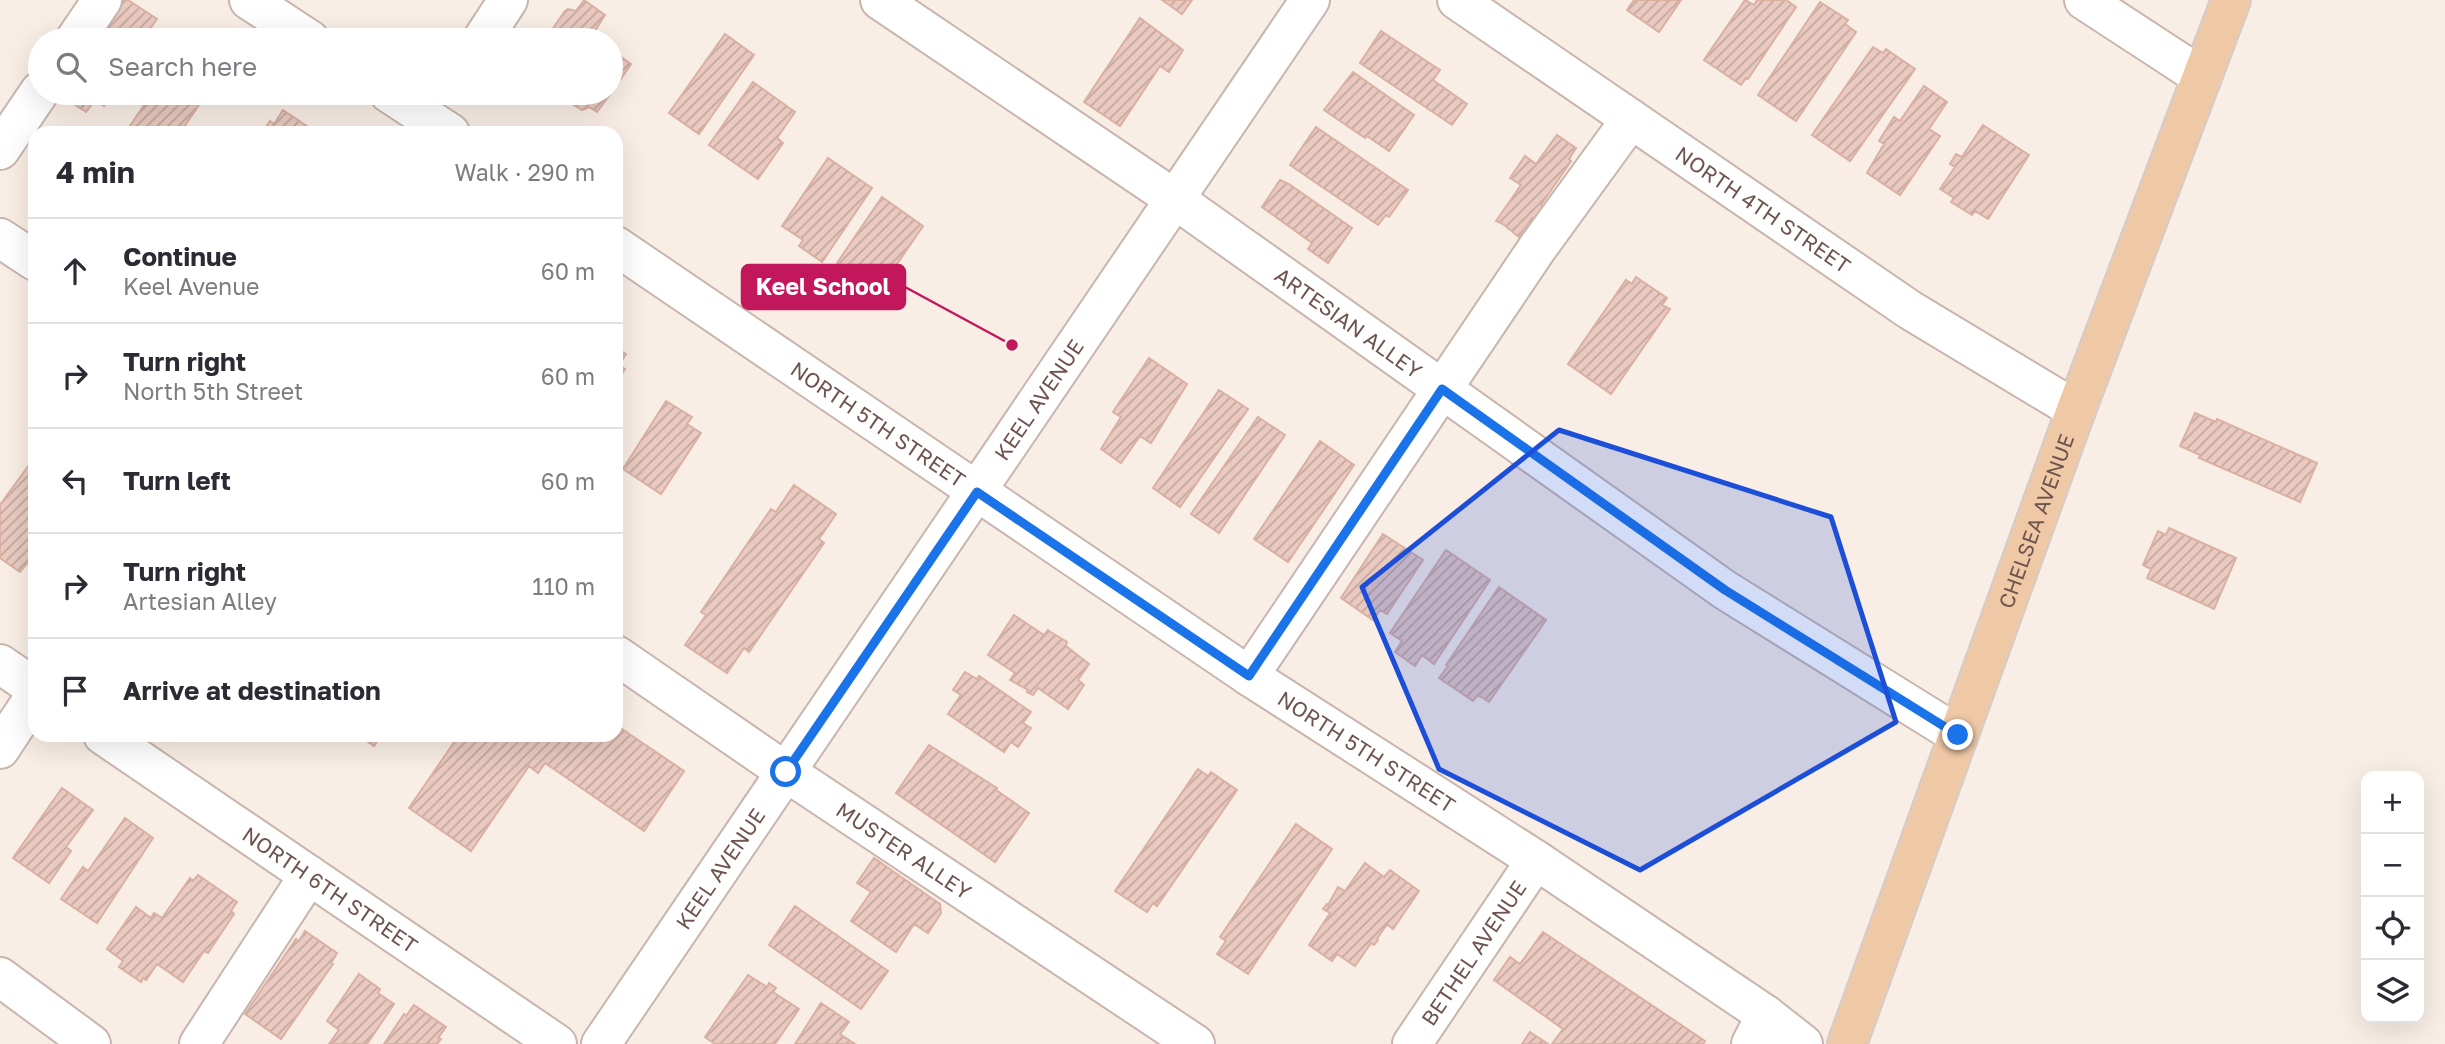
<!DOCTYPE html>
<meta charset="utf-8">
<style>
body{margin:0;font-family:"Golos Text",sans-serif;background:#f7f7f7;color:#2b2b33}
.controls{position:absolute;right:21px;bottom:21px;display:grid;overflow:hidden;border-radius:14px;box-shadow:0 7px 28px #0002}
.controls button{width:63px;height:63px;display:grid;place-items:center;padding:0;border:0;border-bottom:2px solid #e1e1e2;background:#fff;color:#2b2b33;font:35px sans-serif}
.stop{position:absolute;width:21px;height:21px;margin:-16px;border:5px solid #1a73e8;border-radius:50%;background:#fff}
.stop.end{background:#1a73e8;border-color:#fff;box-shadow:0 2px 7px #0008}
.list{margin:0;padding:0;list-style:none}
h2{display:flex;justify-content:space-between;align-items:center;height:91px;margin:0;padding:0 28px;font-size:30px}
h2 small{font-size:23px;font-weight:400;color:#7c7c81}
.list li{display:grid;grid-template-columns:46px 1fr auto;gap:21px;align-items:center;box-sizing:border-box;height:105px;padding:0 28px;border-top:2px solid #e1e1e2}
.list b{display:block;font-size:26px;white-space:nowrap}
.list p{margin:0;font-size:23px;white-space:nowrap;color:#7c7c81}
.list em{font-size:23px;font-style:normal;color:#7c7c81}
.icon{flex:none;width:38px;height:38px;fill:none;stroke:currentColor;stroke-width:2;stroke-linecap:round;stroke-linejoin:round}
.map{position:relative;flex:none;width:2445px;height:1044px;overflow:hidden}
.search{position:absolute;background:#fff;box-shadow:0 7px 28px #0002;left:28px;top:28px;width:595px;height:77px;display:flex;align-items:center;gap:18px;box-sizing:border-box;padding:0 24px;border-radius:38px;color:#7c7c81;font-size:26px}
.panel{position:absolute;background:#fff;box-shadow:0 7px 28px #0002;left:28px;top:126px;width:595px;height:616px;border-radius:21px}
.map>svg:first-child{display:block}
.building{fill:url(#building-hatch);stroke:#dab0a3;stroke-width:2}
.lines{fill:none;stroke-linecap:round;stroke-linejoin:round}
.minor-casing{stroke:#c8b5ad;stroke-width:42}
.major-casing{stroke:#d4ccca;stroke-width:42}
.minor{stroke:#fff;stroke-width:38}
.major{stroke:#efc8a6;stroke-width:38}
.route{stroke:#1a73e8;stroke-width:9}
.marked{fill:#1d4ed8;fill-opacity:0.2;stroke:#1d4ed8;stroke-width:5;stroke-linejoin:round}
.labels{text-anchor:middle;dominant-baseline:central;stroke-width:5;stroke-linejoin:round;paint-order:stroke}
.street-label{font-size:21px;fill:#6e544e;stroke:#fcf2ea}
.leader{fill:none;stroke:#c2185b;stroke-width:2.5}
.callout-dot{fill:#c2185b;stroke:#fcf2ea;stroke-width:2.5}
.callout{fill:#c2185b;stroke:#c2185b;stroke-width:2.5}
.callout-label{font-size:23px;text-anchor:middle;font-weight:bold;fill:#fff}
</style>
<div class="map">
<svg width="2445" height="1044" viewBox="0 0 2445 1044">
<defs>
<pattern id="building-hatch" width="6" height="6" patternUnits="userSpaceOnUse" patternTransform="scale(1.75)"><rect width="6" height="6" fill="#eacac0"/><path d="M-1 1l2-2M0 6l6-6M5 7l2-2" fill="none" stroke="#c2a79e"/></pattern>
</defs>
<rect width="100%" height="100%" fill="#f9eee5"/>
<path class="building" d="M122,0H128L157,19L150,29L154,32L149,40H89Z
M584,0L605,15L591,37L596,40H545L565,11L568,9L576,11Z
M1162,0H1192L1182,14Z
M1634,0H1681L1659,32L1627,10Z
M1745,0L1754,5L1757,0H1786L1796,7L1748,79L1746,78L1741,85L1704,60Z
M1820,2L1848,20L1845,24L1856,32L1796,121L1758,95Z
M1140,18L1183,50L1169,72L1160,66L1120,126L1084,102Z
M1381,31L1440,70L1433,80L1467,104L1452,125L1360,63Z
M725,34L754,55L699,134L669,113Z
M1873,47L1883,53L1886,49L1915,69L1850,161L1812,135Z
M611,50L631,64L611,93Z
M1353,72L1414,115L1389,151L1367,136L1365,138L1324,110Z
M753,82L795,112L777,138L783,143L758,179L709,145Z
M1924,86L1947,102L1929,129L1940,136L1900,195L1867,173L1884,144L1879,141L1894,117L1900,121Z
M57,93H114L104,106L95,100L86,112Z
M152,93H207L180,133H140L130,126Z
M568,93H611L597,112L589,107L582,110L574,105L575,97Z
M283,110L317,133H262L270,121L274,124Z
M1983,125L2029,155L1988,219L1975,211L1972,215L1951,202L1954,198L1940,189L1955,167L1950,164L1956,154L1962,157Z
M1316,127L1408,190L1389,217L1386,215L1378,225L1290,165Z
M1557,135L1576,148L1569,159L1571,161L1541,205L1549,210L1539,223L1532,218L1519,237L1503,224L1496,221L1521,185L1510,178L1525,156L1536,164Z
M828,158L872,188L822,262L799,246L803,240L782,226Z
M1280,180L1289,184L1352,228L1328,263L1308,249L1312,243L1262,207Z
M882,197L923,226L878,292L861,280L857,286L837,272L841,266L837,263Z
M1636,277L1667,298L1662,305L1670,309L1611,394L1568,364L1626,280L1632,284Z
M616,348L626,354L619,365L625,369L616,382Z
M1149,358L1187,384L1151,443L1140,436L1121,463L1101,449L1121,417L1113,412Z
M1219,390L1248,409L1180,507L1153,488Z
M666,401L692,417L687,424L701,433L661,494L623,469Z
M2195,413L2216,422L2217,419L2317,463L2300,502L2199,458L2200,455L2180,446Z
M1258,417L1285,435L1219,533L1191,514Z
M1320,441L1354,465L1288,562L1254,539Z
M29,465L35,470V554L20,572L0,558V505Z
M794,485L836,514L819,539L824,543L749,652L744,648L727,673L685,645L706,615L701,612L771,509L776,512Z
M2169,528L2236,558L2214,609L2147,578L2151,569L2143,565L2158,531L2166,535Z
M1383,534L1423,560L1387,614L1380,610L1373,620L1341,598Z
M1446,550L1490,580L1434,664L1422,655L1415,666L1395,652L1402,641L1390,633Z
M1499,587L1546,620L1489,702L1478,695L1473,701L1439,678L1448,666L1446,665Z
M1014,615L1044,635L1048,630L1049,631L1067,642L1066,646L1089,664L1078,680L1084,685L1068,709L1038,688L1033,695L1027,692L1028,690L1010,680L1015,673L988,655Z
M965,672L977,679L979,676L1031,712L1023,723L1031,728L1018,747L1011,742L1004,752L948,714L961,695L953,690Z
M616,725L684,771L644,831L545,763L538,773L529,766L471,851L409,808L459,735H616Z
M358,735H385L382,739L380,737L374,746Z
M929,745L997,788L996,790L1029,813L995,862L896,793Z
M1198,769L1208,776L1211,772L1237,790L1157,906L1153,903L1147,912L1115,891Z
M62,788L93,810L66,847L71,851L49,883L13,858Z
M125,818L153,838L97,923L61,899L83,867L88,871Z
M1296,824L1332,849L1248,974L1217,954L1226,941L1220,937Z
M874,858L940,904L941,913L928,933L914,924L896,952L851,921L871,892L857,883Z
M1365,863L1384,877L1390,870L1419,891L1393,929L1388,925L1385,927L1377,939L1378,940L1374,945L1371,943L1355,966L1337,954L1332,961L1309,945L1330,913L1323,909L1327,904L1328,905L1338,887L1345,891Z
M198,875L237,902L231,911L234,914L208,953L204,951L183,982L157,964L146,980L143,978L141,982L119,967L123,961L107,949L136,907L151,918L154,913L162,918L190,878L193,881Z
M795,906L888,971L861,1009L769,945Z
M305,931L337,953L331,963L333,964L281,1039L245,1014L296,939L299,941Z
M1543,932L1705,1041L1703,1044H1552L1563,1029L1494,980L1510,957L1520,964Z
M359,974L380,989L378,993L394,1004L367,1044H329L339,1030L327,1021Z
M748,975L767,987L769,983L776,988L773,992L799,1009L775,1044H715L705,1037Z
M821,1003L849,1022L840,1034L855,1044H795Z
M414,1005L446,1027L438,1038L441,1039L437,1044H384L404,1014L406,1016Z
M1530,1032L1548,1044H1522Z"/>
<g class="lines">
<defs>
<g id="minor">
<path d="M249,0L310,40"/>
<path id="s1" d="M880,0L1176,200L1725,590L1958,735"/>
<path id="s2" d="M1457,0L1910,310L2076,410"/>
<path d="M2084,0L2202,77"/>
<path d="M75,40L102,0"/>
<path d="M482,40L508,0"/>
<path d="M389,93L450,133"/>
<path d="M0,150L40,91"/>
<path d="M0,238L35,261"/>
<path id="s3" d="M616,246L1249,676L1536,860L1766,1015L1803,1044"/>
<path id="s4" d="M616,655L786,772L1195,1044"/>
<path d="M0,664L35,688"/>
<path d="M1249,676L1538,247L1631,119"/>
<path id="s5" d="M103,735L557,1044"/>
<path d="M0,749L35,696"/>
<path d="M0,977L91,1044"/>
<path d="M199,1044L309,875"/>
<path id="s6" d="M601,1044L1310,0"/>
<path id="s7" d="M1412,1044L1536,860"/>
<path d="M1751,1044L1766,1015"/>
</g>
<g id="major">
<path id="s8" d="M1847,1044L2076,410L2231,0"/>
</g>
</defs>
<use href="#minor" class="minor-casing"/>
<use href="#major" class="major-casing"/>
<use href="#minor" class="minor"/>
<use href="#major" class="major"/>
</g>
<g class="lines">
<path class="route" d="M786,772L977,492L1249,676L1442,389L1725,590L1958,735"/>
</g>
<path class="marked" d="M1559,430L1831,517L1896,722L1640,870L1439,769L1362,587Z"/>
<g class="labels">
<g class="street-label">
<text stroke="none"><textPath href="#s2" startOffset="371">NORTH 4TH STREET</textPath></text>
<text stroke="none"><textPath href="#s1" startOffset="569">ARTESIAN ALLEY</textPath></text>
<text stroke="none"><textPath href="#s6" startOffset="779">KEEL AVENUE</textPath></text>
<text stroke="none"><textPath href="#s3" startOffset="317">NORTH 5TH STREET</textPath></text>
<text stroke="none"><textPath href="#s8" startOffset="556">CHELSEA AVENUE</textPath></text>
<text stroke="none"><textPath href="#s3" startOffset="905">NORTH 5TH STREET</textPath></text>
<text stroke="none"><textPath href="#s4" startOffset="348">MUSTER ALLEY</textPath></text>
<text stroke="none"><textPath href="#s6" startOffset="212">KEEL AVENUE</textPath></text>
<text stroke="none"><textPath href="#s5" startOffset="275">NORTH 6TH STREET</textPath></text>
<text stroke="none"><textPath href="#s7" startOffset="110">BETHEL AVENUE</textPath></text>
</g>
</g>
<path class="leader" d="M1012 345L905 287"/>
<circle class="callout-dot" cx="1012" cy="345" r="7"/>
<rect class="callout" x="742" y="265" width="163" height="44" rx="7"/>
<g class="callout-label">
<text x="823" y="295">Keel School</text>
</g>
</svg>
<div class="controls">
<button>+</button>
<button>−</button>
<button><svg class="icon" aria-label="locate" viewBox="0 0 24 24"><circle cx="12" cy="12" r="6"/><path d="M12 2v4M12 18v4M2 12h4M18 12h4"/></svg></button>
<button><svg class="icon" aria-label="layers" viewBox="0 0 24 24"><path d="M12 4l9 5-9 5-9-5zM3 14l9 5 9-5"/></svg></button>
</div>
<div class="stop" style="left:786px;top:772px"></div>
<div class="stop end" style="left:1958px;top:735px"></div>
<div class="search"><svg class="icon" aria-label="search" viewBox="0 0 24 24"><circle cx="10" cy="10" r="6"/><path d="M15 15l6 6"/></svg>Search here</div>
<section class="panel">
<h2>4 min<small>Walk · 290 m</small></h2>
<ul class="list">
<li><svg class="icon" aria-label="ahead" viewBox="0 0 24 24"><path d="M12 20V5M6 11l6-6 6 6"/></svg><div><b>Continue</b><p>Keel Avenue</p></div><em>60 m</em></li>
<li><svg class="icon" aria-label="right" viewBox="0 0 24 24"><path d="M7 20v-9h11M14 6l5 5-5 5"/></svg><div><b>Turn right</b><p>North 5th Street</p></div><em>60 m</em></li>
<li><svg class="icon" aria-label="left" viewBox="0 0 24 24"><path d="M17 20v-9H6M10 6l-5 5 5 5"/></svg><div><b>Turn left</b></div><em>60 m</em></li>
<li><svg class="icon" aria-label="right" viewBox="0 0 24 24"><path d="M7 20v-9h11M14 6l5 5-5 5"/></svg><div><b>Turn right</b><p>Artesian Alley</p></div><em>110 m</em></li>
<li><svg class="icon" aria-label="arrive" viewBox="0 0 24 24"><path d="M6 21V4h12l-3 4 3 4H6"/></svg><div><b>Arrive at destination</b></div></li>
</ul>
</section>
</div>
